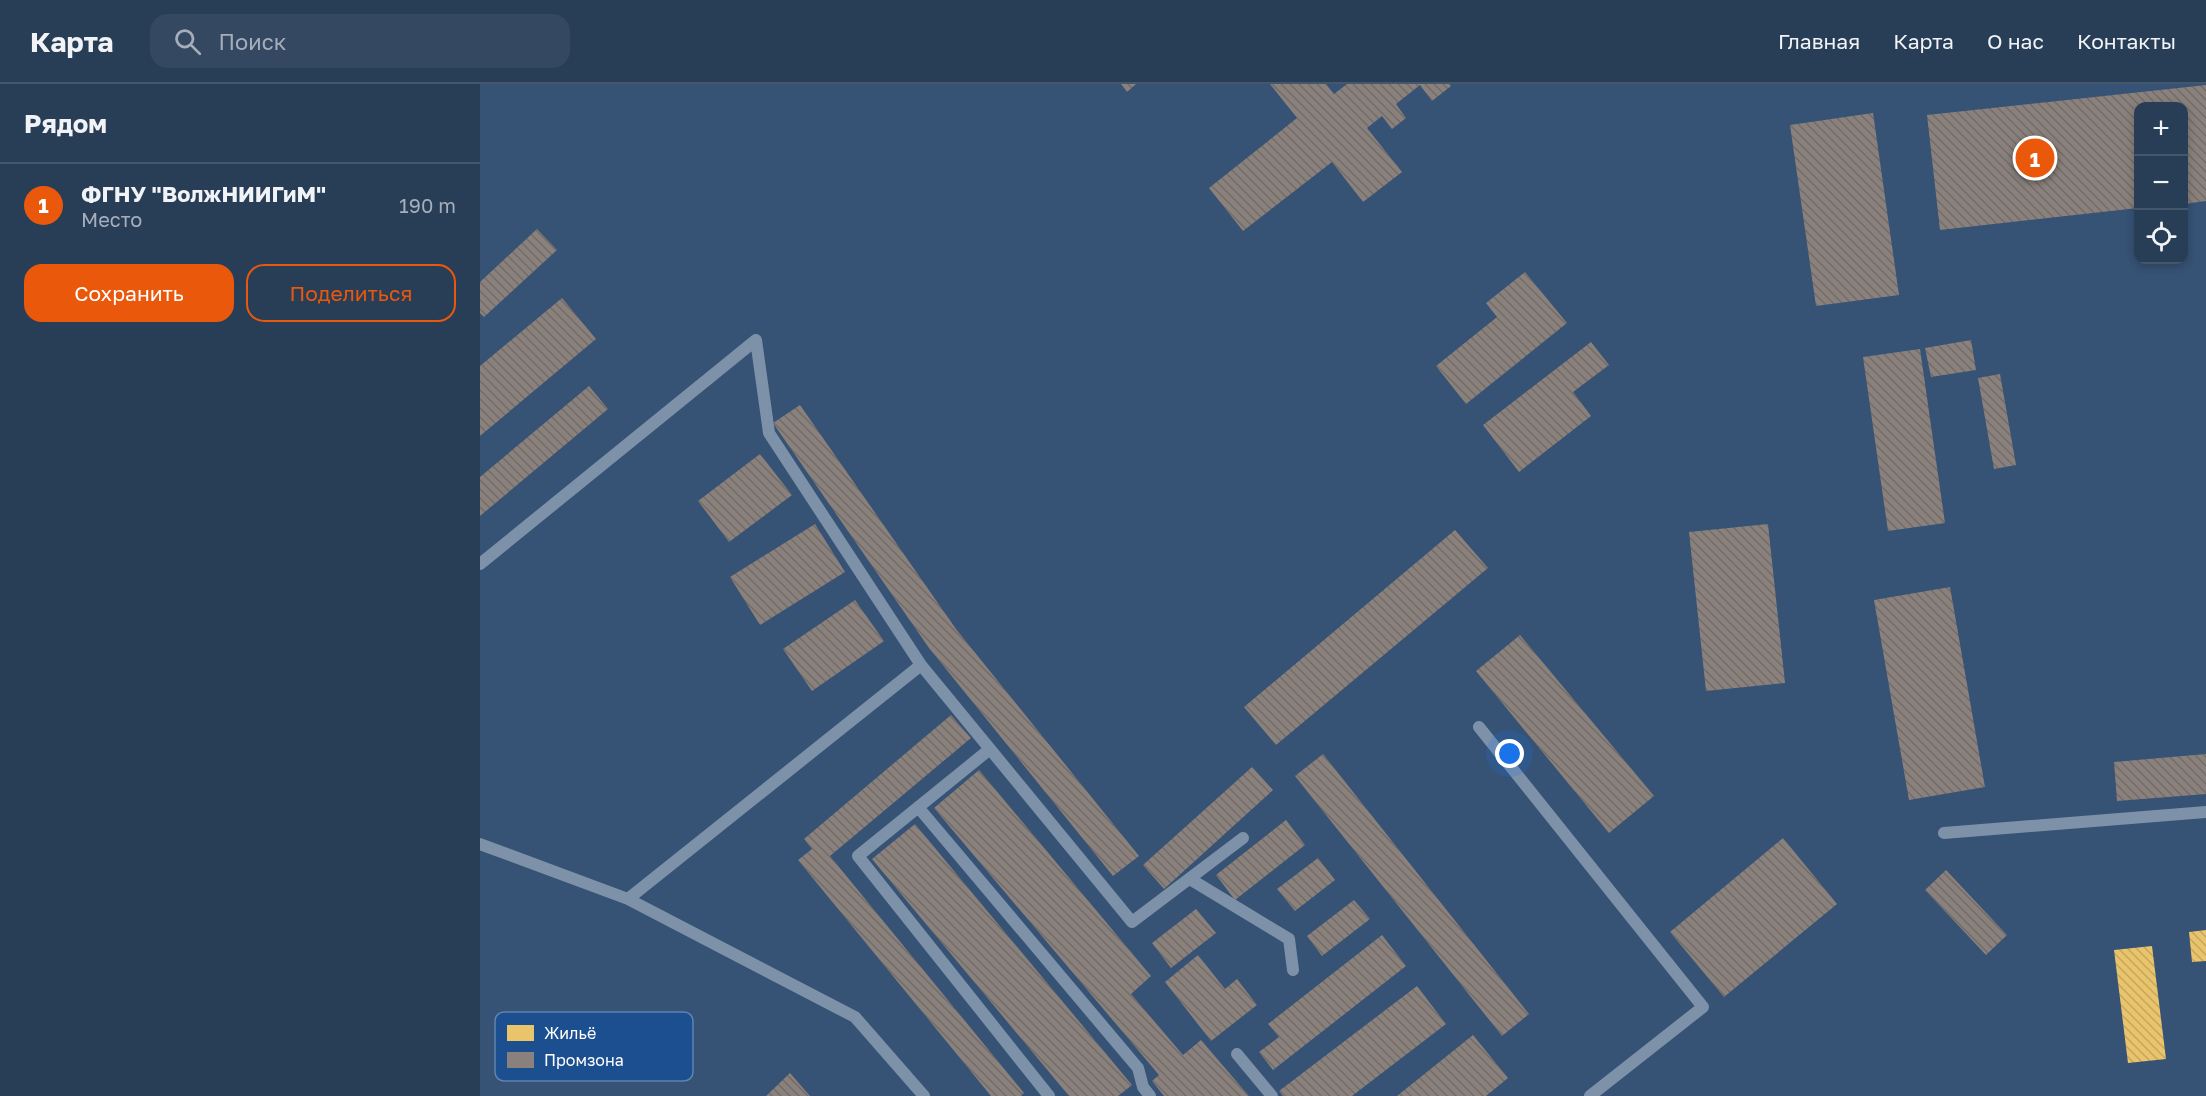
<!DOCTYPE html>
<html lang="ru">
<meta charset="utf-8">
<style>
body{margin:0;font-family:"Golos Text",sans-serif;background:#344961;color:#f1f3f6}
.controls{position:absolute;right:18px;top:18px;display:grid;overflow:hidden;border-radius:12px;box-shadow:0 3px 9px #0003}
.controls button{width:54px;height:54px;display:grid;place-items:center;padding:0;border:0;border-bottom:2px solid #44576d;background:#283e57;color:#f1f3f6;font:30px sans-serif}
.you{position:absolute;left:1030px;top:670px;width:21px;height:21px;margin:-15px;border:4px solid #fff;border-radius:50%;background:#1a73e8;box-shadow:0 0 0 9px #1a73e833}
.badge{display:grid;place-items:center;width:39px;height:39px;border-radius:50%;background:#ea580c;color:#fff;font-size:20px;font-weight:700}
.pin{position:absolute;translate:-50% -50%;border:3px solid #fff;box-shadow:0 2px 6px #0006}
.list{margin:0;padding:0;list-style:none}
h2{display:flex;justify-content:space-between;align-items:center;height:78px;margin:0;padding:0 24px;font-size:26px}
h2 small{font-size:20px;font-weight:400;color:#a5aeba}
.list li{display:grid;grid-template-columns:39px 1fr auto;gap:18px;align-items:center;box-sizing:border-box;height:84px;padding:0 24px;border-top:2px solid #44576d}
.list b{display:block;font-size:22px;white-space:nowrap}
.list p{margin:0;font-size:20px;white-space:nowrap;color:#a5aeba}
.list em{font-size:20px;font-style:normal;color:#a5aeba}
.actions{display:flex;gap:12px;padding:18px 24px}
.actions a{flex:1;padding:14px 0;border:2px solid #ea580c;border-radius:18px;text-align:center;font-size:21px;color:#ea580c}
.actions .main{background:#ea580c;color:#fff}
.icon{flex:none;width:33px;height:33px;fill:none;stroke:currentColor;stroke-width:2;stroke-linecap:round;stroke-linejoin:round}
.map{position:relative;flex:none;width:1726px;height:1012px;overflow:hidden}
header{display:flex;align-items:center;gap:36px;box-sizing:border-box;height:84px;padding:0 30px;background:#283e57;border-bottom:2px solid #44576d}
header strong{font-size:28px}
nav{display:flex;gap:33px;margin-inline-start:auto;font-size:21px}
.search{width:420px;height:54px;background:#344961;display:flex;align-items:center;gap:15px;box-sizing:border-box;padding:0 21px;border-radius:18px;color:#a5aeba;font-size:22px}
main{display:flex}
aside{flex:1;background:#283e57}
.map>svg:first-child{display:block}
.homes{fill:url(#homes-back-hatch)}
.industry{fill:url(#industry-back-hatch)}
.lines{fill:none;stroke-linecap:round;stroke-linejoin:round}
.lane{stroke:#7d92a8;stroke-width:12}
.key{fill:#1b4f8f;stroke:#5f84b1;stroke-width:1.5}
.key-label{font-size:16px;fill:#fff}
</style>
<header>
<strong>Карта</strong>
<div class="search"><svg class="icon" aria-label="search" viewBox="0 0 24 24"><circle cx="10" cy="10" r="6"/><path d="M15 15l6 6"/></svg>Поиск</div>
<nav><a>Главная</a><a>Карта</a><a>О нас</a><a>Контакты</a></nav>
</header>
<main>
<aside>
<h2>Рядом<small></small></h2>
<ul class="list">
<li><span class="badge">1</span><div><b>ФГНУ &quot;ВолжНИИГиМ&quot;</b><p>Место</p></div><em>190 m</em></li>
</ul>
<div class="actions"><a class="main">Сохранить</a><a>Поделиться</a></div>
</aside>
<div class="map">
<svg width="1726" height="1012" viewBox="0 0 1726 1012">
<defs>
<pattern id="homes-back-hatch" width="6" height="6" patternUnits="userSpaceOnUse" patternTransform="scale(1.5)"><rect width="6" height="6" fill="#e9c46a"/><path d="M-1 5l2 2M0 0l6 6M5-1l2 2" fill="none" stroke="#c2a662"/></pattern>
<pattern id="industry-back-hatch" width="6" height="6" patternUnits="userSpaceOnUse" patternTransform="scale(1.5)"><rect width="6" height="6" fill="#8a817c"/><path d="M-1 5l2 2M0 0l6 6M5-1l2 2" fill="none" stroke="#716c69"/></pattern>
</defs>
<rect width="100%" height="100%" fill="#365274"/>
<path class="homes" d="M1726,846V877L1712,878L1709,848Z
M1672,862L1686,975L1648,979L1634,866Z"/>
<path class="industry" d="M641,0H656L647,8Z
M790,0H846L854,10L867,0H969L971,2L952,17L940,1L916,20L926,34L912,45L902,32L887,44L922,88L883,118L852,78L763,147L729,104L817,34Z
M1726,1V117L1704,120V22H1658V124L1460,146L1447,31Z
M1393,29L1419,211L1336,222L1310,41Z
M57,145L77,166L4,233L0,229V198Z
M1045,188L1087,239L986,320L956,282L1017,233L1006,219Z
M82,214L116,255L0,352V282Z
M1491,256L1496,286L1451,293L1445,264Z
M1111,258L1129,281L1093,308L1111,332L1039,388L1003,341Z
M1440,265L1465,439L1408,447L1383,273Z
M1520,290L1536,381L1514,385L1498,294Z
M109,302L128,325L0,432V393Z
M320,321L476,545L659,772L633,792L449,564L293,339Z
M280,370L312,411L249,458L218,417Z
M335,440L365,488L280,541L250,493Z
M1288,440L1305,599L1226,607L1209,448Z
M975,446L1008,484L796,661L764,623Z
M1470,503L1505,703L1429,716L1394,516Z
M375,516L404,557L332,607L303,565Z
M1040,551L1174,712L1129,749L996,587Z
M471,631L491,654L350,772L544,1009L541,1012H511L318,776L332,765L324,755Z
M843,670L1049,930L1022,952L815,692Z
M1726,670V710L1637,717L1634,678Z
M772,683L793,706L684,805L663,781Z
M499,686L671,892L651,910L703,971L721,956L769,1012H684L672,997L679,991L454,724Z
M806,736L825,761L755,816L736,791Z
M435,740L652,1001L638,1012H589L392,775Z
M1303,754L1357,820L1244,913L1190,848Z
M838,774L855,796L815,827L797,805Z
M1466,786L1527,851L1506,871L1445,806Z
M874,816L890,835L842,872L827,852Z
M716,825L736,849L691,884L672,859Z
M902,851L926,882L793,986L779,968L799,953L788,940Z
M718,871L745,905L757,895L777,921L731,957L685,898Z
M937,902L966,940L872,1012H803L799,1007Z
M993,951L1028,994L1006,1012H917Z
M310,989L330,1012H286Z"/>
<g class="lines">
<path class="lane" d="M0,480L276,256L289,349L441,581L148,815
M441,581L652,838L763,754
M999,643L1223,923L1110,1012
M510,665L378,772L569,1012
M438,723L658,984L663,1003L670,1012
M1464,749L1726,728
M0,760L148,815L375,933L444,1012
M710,795L809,855L813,886
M757,970L792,1012"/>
</g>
<rect x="15" y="928" width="198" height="69" rx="9" class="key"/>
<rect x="27" y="941" width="27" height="16" fill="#e9c46a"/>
<rect x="27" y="968" width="27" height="16" fill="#8a817c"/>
<g class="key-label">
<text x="64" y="955">Жильё</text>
<text x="64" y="982">Промзона</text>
</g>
</svg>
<div class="controls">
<button>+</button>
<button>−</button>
<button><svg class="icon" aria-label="locate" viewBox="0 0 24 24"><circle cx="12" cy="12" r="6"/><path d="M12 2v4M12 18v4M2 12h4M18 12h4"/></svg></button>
</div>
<div class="you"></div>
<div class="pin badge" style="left:1555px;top:74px">1</div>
</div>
</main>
